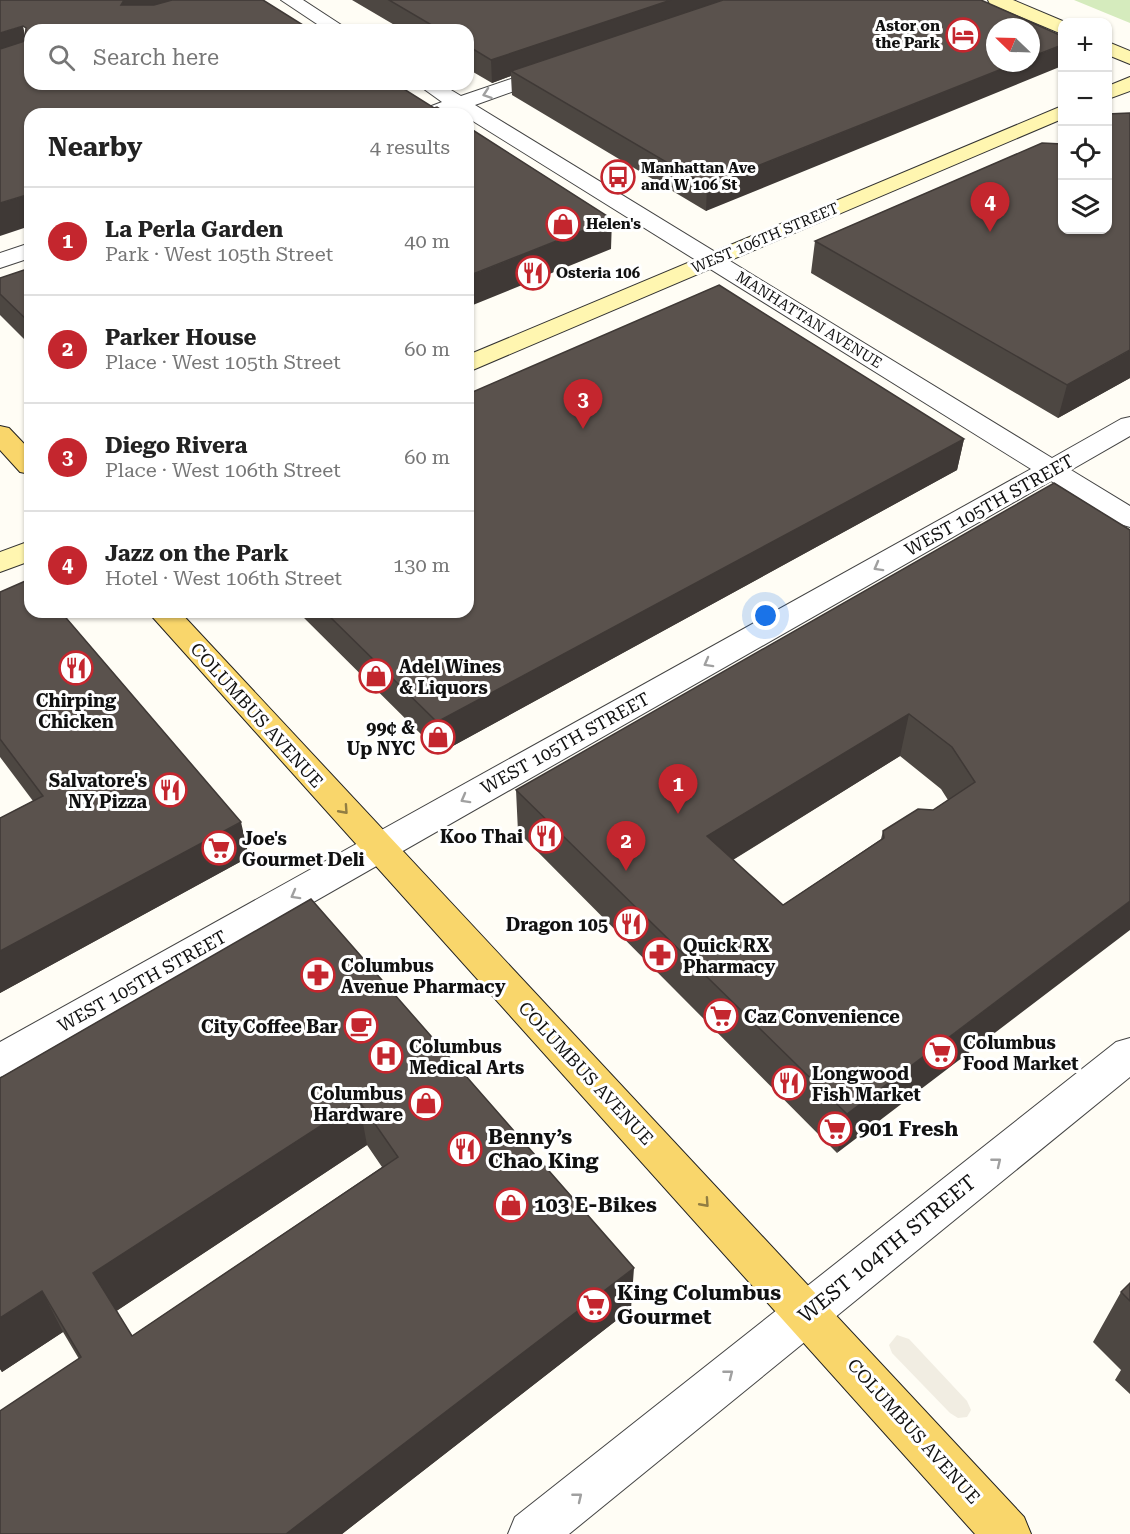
<!DOCTYPE html>
<meta charset="utf-8">
<style>
body{margin:0;font-family:"Roboto Serif",serif;background:#f6f6f6;color:#222}
.controls{position:absolute;right:18px;top:18px;display:grid;overflow:hidden;border-radius:12px;box-shadow:0 2px 4px #0004}
.controls button{width:54px;height:54px;display:grid;place-items:center;padding:0;border:0;border-bottom:2px solid #e0e0e0;background:#fff;color:#222;font:30px sans-serif}
.compass{position:absolute;left:986px;top:18px;width:54px;height:54px;border-radius:50%;background:#fff;box-shadow:0 2px 4px #0004;rotate:293deg}
.you{position:absolute;left:766px;top:616px;width:21px;height:21px;margin:-15px;border:4px solid #fff;border-radius:50%;background:#1a73e8;box-shadow:0 0 0 9px #1a73e833}
.badge{display:grid;place-items:center;width:39px;height:39px;border-radius:50%;background:#c4262e;color:#fff;font-size:20px;font-weight:700}
.pin{position:absolute;translate:-50% -50px;filter:drop-shadow(0 2px 3px #0008)}
.pin::after{content:'';position:absolute;top:32px;width:21px;height:18px;background:inherit;clip-path:polygon(0 0,100% 0,50% 100%)}
.list{margin:0;padding:0;list-style:none}
h2{display:flex;justify-content:space-between;align-items:center;height:78px;margin:0;padding:0 24px;font-size:26px}
h2 small{font-size:20px;font-weight:400;color:#767676}
.list li{display:grid;grid-template-columns:39px 1fr auto;gap:18px;align-items:center;box-sizing:border-box;height:108px;padding:0 24px;border-top:2px solid #e0e0e0}
.list b{display:block;font-size:22px;white-space:nowrap}
.list p{margin:0;font-size:20px;white-space:nowrap;color:#767676}
.list em{font-size:20px;font-style:normal;color:#767676}
.icon{flex:none;width:33px;height:33px;fill:none;stroke:currentColor;stroke-width:2;stroke-linecap:round;stroke-linejoin:round}
.map{position:relative;flex:none;width:1130px;height:1534px;overflow:hidden}
.search{position:absolute;background:#fff;box-shadow:0 2px 4px #0004;left:24px;top:24px;width:450px;height:66px;display:flex;align-items:center;gap:15px;box-sizing:border-box;padding:0 21px;border-radius:18px;color:#767676;font-size:22px}
.panel{position:absolute;background:#fff;box-shadow:0 2px 4px #0004;left:24px;top:108px;width:450px;height:510px;border-radius:18px}
.map>svg:first-child{display:block}
.green{fill:#d5ebbd}
.plaza{fill:#f1ede2}
.lines{fill:none;stroke-linecap:round;stroke-linejoin:round}
.minor-casing{stroke:#444;stroke-width:2}
.secondary-casing{stroke:#333;stroke-width:2}
.primary-casing{stroke:#222;stroke-width:2}
.minor{fill:#fff;fill-rule:evenodd}
.secondary{fill:#fff6b0;fill-rule:evenodd}
.primary{fill:#f9d66b;fill-rule:evenodd}
.wall{fill:#4d4742;fill-rule:evenodd}
.shaded-wall{fill:#3f3936}
.building{fill:#5a524d;stroke:#3f3936;stroke-width:1.5;fill-rule:evenodd}
.oneway{stroke:#a0a0a0}
.oneway2{stroke:#917d42}
.labels{text-anchor:middle;dominant-baseline:central;stroke-width:6;stroke-linejoin:round;paint-order:stroke}
.far-poi-label{font-size:15px;font-weight:bold;fill:#111;stroke:#fff;text-anchor:start}
.far-street-label{font-size:15px;fill:#111;stroke:#fff}
.street-label{font-size:18px;fill:#111;stroke:#fff}
.poi-label{font-size:18px;font-weight:bold;fill:#111;stroke:#fff;text-anchor:start}
.near-poi-label{font-size:21px;font-weight:bold;fill:#111;stroke:#fff;text-anchor:start}
.near-street-label{font-size:21px;fill:#111;stroke:#fff}
</style>
<div class="map">
<svg width="1130" height="1534" viewBox="0 0 1130 1534">
<rect width="100%" height="100%" fill="#fffdf5"/>
<path class="green" d="M1074,0H1130V23Z"/>
<path class="plaza" d="M897,1335L909,1339L967,1401L971,1410L967,1417L958,1418L950,1413L892,1353L889,1345Z"/>
<g class="lines">
<defs>
<path id="minor" d="M281,0H303L349,30H326Z
M555,64L562,66L565,70L562,74L475,105L1052,458L1121,419L1130,417V436L1071,470L1130,506V527L1120,524L1051,481L14,1073L0,1077V1042L1031,469L468,118V114C452,114 435,114 418,114L421,110L442,102L417,84H441L461,96Z
M30,243V258L0,268V253Z
M1130,1038V1077L569,1534H508L515,1517L1116,1042Z"/>
<path id="secondary" d="M988,0H1013L1065,22H1062V34L990,4Z
M1108,42L1130,51V64L1108,55Z
M1130,77V91L1108,99V86Z
M1062,106V119L468,372V355Z
M30,541V561L0,572V552Z"/>
<path id="primary" d="M0,426L9,428L30,450V474L20,472L0,450Z
M148,612H180L1024,1517L1031,1534H975Z"/>
</defs>
<use href="#minor" class="minor-casing"/>
<use href="#secondary" class="secondary-casing"/>
<use href="#primary" class="primary-casing"/>
<use href="#minor" class="minor"/>
<use href="#secondary" class="secondary"/>
<use href="#primary" class="primary"/>
</g>
<path class="wall" d="M352,0H981L706,211L512,95L511,76L492,83L468,69V30H403Z
M815,241L1130,378L1058,418L811,273Z
M30,270V345L0,315V278Z
M964,439L957,470L440,753L298,612H468Z
M1130,530L837,1153L518,832L516,790ZM900,756L941,789L948,800L933,810L883,831L881,839L783,905L733,860Z
M0,592L249,857L0,993V818L33,801L0,757Z
M311,899L631,1309L342,1534H0L79,1359L63,1332L2,1372L0,1369V1078ZM367,1145L382,1167L132,1336L116,1311Z
M1130,1283V1394L1115,1380L1121,1370L1093,1342L1121,1292Z"/>
<path class="shaded-wall" d="M124,0H214L130,24L121,5Z
M671,0H736L511,71V76L492,83L491,60Z
M23,26L29,53L0,62V33Z
M1062,45V66L706,211L707,186L1017,63H1031V57Z
M30,194V226L0,236V203Z
M612,219L611,249L468,307V276Z
M1130,350V378L1058,418L1067,385Z
M964,439L957,470L440,753L437,722Z
M909,714L900,756L703,878L707,836Z
M241,822L249,857L0,993V951Z
M1130,901V930L837,1153L847,1114Z
M359,1101L367,1145L112,1314L93,1273Z
M634,1268L631,1309L342,1534H286Z
M42,1291L63,1332L2,1372L0,1369V1318Z"/>
<path class="building" d="M0,0H124L121,5H154L172,0H263L311,30H30V84H396L434,108L437,107L448,114H30V194L0,203V49L25,41L26,28L23,26L0,33Z
M389,0H671L491,60L468,46V30H440Z
M723,0H981L1062,36V45L1031,57V27H995V63H1017L707,186L511,71Z
M1130,113V350L1067,385L815,241L1042,143L1062,144V230H1107V114Z
M468,127L612,219L468,276Z
M24,270H30V323L0,294V278Z
M719,285L964,439L437,722L325,612H468V394Z
M1054,483L1130,530V901L847,1114L516,790ZM909,714L952,747L975,782L933,810L918,809L883,831L884,838L783,905L707,836Z
M30,579V612H61L241,822L0,951V818L43,796L0,739V592Z
M311,899L634,1268L286,1534H0V1411L81,1357L42,1291L0,1318V1078ZM359,1101L398,1157L132,1336L93,1273Z
M1130,1283V1301L1121,1292Z"/>
<defs><path id="oneway-chevron" d="M-2-3.5L2.5 0L-2 3.5" fill="none" stroke-width="1.6" stroke-linecap="round" stroke-linejoin="round" transform="scale(1.5)"/></defs>
<g class="oneway">
<use href="#oneway-chevron" transform="translate(487 94) rotate(161)"/>
<use href="#oneway-chevron" transform="translate(878 567) rotate(151)"/>
<use href="#oneway-chevron" transform="translate(708 663) rotate(151)"/>
<use href="#oneway-chevron" transform="translate(465 799) rotate(151)"/>
<use href="#oneway-chevron" transform="translate(295 895) rotate(151)"/>
<use href="#oneway-chevron" transform="translate(997 1162) rotate(-39)"/>
<use href="#oneway-chevron" transform="translate(729 1374) rotate(-38)"/>
<use href="#oneway-chevron" transform="translate(578 1497) rotate(-39)"/>
</g>
<g class="oneway2">
<use href="#oneway-chevron" transform="translate(344 810) rotate(48)"/>
<use href="#oneway-chevron" transform="translate(705 1203) rotate(48)"/>
</g>
<defs>
<symbol id="hotel-ring" viewBox="-11 -11 22 22"><circle r="9.5" fill="#fff" stroke="#c4262e" stroke-width="1.5"/><path d="M-6-4.5h1.5V1H6V5H4.5V3h-9V5H-6ZM-4 0a1.8 1.8 0 1 1 3.6 0ZM.5 0V-2.5h3Q6-2.5 6 0Z" fill="#c4262e"/></symbol>
<symbol id="bus-ring" viewBox="-11 -11 22 22"><circle r="9.5" fill="#fff" stroke="#c4262e" stroke-width="1.5"/><path d="M-5-6H5V4H4V6H2V4H-2V6H-4V4H-5ZM-3.5-4V0h7V-4ZM-3.5 1.2v1.5H-2V1.2ZM2 1.2v1.5H3.5V1.2Z" fill="#c4262e"/></symbol>
<symbol id="shop-ring" viewBox="-11 -11 22 22"><circle r="9.5" fill="#fff" stroke="#c4262e" stroke-width="1.5"/><path d="M-5-2.5h2.3a2.7 3.5 0 0 1 5.4 0H5L5.5 6h-11ZM-1.5-2.5h3a1.5 2.3 0 0 0-3 0Z" fill="#c4262e"/></symbol>
<symbol id="restaurant-ring" viewBox="-11 -11 22 22"><circle r="9.5" fill="#fff" stroke="#c4262e" stroke-width="1.5"/><path d="M-5-6h1v4h1v-4h1v4h1v-4h1v5L-1.5 .5V6h-2V.5L-5-1ZM5-6V6H3V1.5H1.5Q1.5-4 5-6Z" fill="#c4262e"/></symbol>
<symbol id="supermarket-ring" viewBox="-11 -11 22 22"><circle r="9.5" fill="#fff" stroke="#c4262e" stroke-width="1.5"/><path d="M-6-5.5h2.5l.6 2H6L4.5 2H-2.5L-4.4-4H-6ZM-1.5 3.2a1.3 1.3 0 1 0 .1 0ZM3 3.2a1.3 1.3 0 1 0 .1 0Z" fill="#c4262e"/></symbol>
<symbol id="pharmacy-ring" viewBox="-11 -11 22 22"><circle r="9.5" fill="#fff" stroke="#c4262e" stroke-width="1.5"/><path d="M-2-6h4v4h4v4h-4v4h-4v-4h-4v-4h4Z" fill="#c4262e"/></symbol>
<symbol id="cafe-ring" viewBox="-11 -11 22 22"><circle r="9.5" fill="#fff" stroke="#c4262e" stroke-width="1.5"/><path d="M-5.5-4.5H6V0H3Q3 3.5 0 3.5H-2.5Q-5.5 3.5-5.5 0ZM3-3.2v2h1.7v-2ZM-6 4.5H4V6H-6Z" fill="#c4262e"/></symbol>
<symbol id="hospital-ring" viewBox="-11 -11 22 22"><circle r="9.5" fill="#fff" stroke="#c4262e" stroke-width="1.5"/><path d="M-5-5h3v3.5h4V-5h3V5h-3V1.5h-4V5h-3Z" fill="#c4262e"/></symbol>
</defs>
<g fill-rule="evenodd">
<use href="#hotel-ring" x="944" y="16" width="38" height="38"/>
<use href="#bus-ring" x="599" y="158" width="38" height="38"/>
<use href="#shop-ring" x="544" y="205" width="38" height="38"/>
<use href="#restaurant-ring" x="514" y="254" width="38" height="38"/>
<use href="#restaurant-ring" x="57" y="649" width="38" height="38"/>
<use href="#shop-ring" x="357" y="657" width="38" height="38"/>
<use href="#shop-ring" x="419" y="718" width="38" height="38"/>
<use href="#restaurant-ring" x="151" y="771" width="38" height="38"/>
<use href="#restaurant-ring" x="527" y="817" width="38" height="38"/>
<use href="#supermarket-ring" x="200" y="829" width="38" height="38"/>
<use href="#restaurant-ring" x="612" y="905" width="38" height="38"/>
<use href="#pharmacy-ring" x="641" y="936" width="38" height="38"/>
<use href="#pharmacy-ring" x="299" y="956" width="38" height="38"/>
<use href="#supermarket-ring" x="702" y="997" width="38" height="38"/>
<use href="#cafe-ring" x="342" y="1007" width="38" height="38"/>
<use href="#supermarket-ring" x="921" y="1033" width="38" height="38"/>
<use href="#hospital-ring" x="367" y="1037" width="38" height="38"/>
<use href="#restaurant-ring" x="770" y="1064" width="38" height="38"/>
<use href="#shop-ring" x="407" y="1084" width="38" height="38"/>
<use href="#supermarket-ring" x="816" y="1110" width="38" height="38"/>
<use href="#restaurant-ring" x="446" y="1130" width="38" height="38"/>
<use href="#shop-ring" x="492" y="1186" width="38" height="38"/>
<use href="#supermarket-ring" x="575" y="1286" width="38" height="38"/>
</g>
<g class="labels">
<g class="far-poi-label">
<text x="940" y="26" text-anchor="end">Astor on<tspan x="940" dy="17">the Park</tspan></text>
<text x="641" y="168">Manhattan Ave<tspan x="641" dy="17">and W 106 St</tspan></text>
<text x="586" y="224">Helen's</text>
<text x="556" y="273">Osteria 106</text>
</g>
<g class="far-street-label">
<text transform="translate(765 238) rotate(-23)">WEST 106TH STREET</text>
<text transform="translate(809 320) rotate(32)">MANHATTAN AVENUE</text>
</g>
<g class="street-label">
<text transform="translate(989 505) rotate(-29)">WEST 105TH STREET</text>
<text transform="translate(257 715) rotate(48)">COLUMBUS AVENUE</text>
<text transform="translate(565 743) rotate(-29)">WEST 105TH STREET</text>
<text transform="translate(142 981) rotate(-29)">WEST 105TH STREET</text>
<text transform="translate(586 1073) rotate(47)">COLUMBUS AVENUE</text>
<text transform="translate(914 1431) rotate(48)">COLUMBUS AVENUE</text>
</g>
<g class="poi-label">
<text x="399" y="666">Adel Wines<tspan x="399" dy="21">&amp; Liquors</tspan></text>
<text x="76" y="700" text-anchor="middle">Chirping<tspan x="76" dy="21">Chicken</tspan></text>
<text x="415" y="727" text-anchor="end">99¢ &amp;<tspan x="415" dy="21">Up NYC</tspan></text>
<text x="147" y="780" text-anchor="end">Salvatore's<tspan x="147" dy="21">NY Pizza</tspan></text>
<text x="523" y="836" text-anchor="end">Koo Thai</text>
<text x="242" y="838">Joe's<tspan x="242" dy="21">Gourmet Deli</tspan></text>
<text x="608" y="924" text-anchor="end">Dragon 105</text>
<text x="683" y="945">Quick RX<tspan x="683" dy="21">Pharmacy</tspan></text>
<text x="341" y="965">Columbus<tspan x="341" dy="21">Avenue Pharmacy</tspan></text>
<text x="744" y="1016">Caz Convenience</text>
<text x="338" y="1026" text-anchor="end">City Coffee Bar</text>
<text x="963" y="1042">Columbus<tspan x="963" dy="21">Food Market</tspan></text>
<text x="409" y="1046">Columbus<tspan x="409" dy="21">Medical Arts</tspan></text>
<text x="812" y="1073">Longwood<tspan x="812" dy="21">Fish Market</tspan></text>
<text x="403" y="1093" text-anchor="end">Columbus<tspan x="403" dy="21">Hardware</tspan></text>
</g>
<g class="near-poi-label">
<text x="858" y="1129">901 Fresh</text>
<text x="488" y="1137">Benny’s<tspan x="488" dy="24">Chao King</tspan></text>
<text x="534" y="1205">103 E-Bikes</text>
<text x="617" y="1293">King Columbus<tspan x="617" dy="24">Gourmet</tspan></text>
</g>
<g class="near-street-label">
<text transform="translate(887 1249) rotate(-39)">WEST 104TH STREET</text>
</g>
</g>
</svg>
<div class="controls">
<button>+</button>
<button>−</button>
<button><svg class="icon" aria-label="locate" viewBox="0 0 24 24"><circle cx="12" cy="12" r="6"/><path d="M12 2v4M12 18v4M2 12h4M18 12h4"/></svg></button>
<button><svg class="icon" aria-label="layers" viewBox="0 0 24 24"><path d="M12 4l9 5-9 5-9-5zM3 14l9 5 9-5"/></svg></button>
</div>
<svg class="compass" viewBox="-18 -18 36 36"><path d="M0-13l5 13h-10z" fill="#e53935"/><path d="M0 13l5-13h-10z" fill="#767676"/></svg>
<div class="you"></div>
<div class="pin badge" style="left:678px;top:814px">1</div>
<div class="pin badge" style="left:626px;top:871px">2</div>
<div class="pin badge" style="left:583px;top:429px">3</div>
<div class="pin badge" style="left:990px;top:232px">4</div>
<div class="search"><svg class="icon" aria-label="search" viewBox="0 0 24 24"><circle cx="10" cy="10" r="6"/><path d="M15 15l6 6"/></svg>Search here</div>
<section class="panel">
<h2>Nearby<small>4 results</small></h2>
<ul class="list">
<li><span class="badge">1</span><div><b>La Perla Garden</b><p>Park · West 105th Street</p></div><em>40 m</em></li>
<li><span class="badge">2</span><div><b>Parker House</b><p>Place · West 105th Street</p></div><em>60 m</em></li>
<li><span class="badge">3</span><div><b>Diego Rivera</b><p>Place · West 106th Street</p></div><em>60 m</em></li>
<li><span class="badge">4</span><div><b>Jazz on the Park</b><p>Hotel · West 106th Street</p></div><em>130 m</em></li>
</ul>
</section>
</div>
